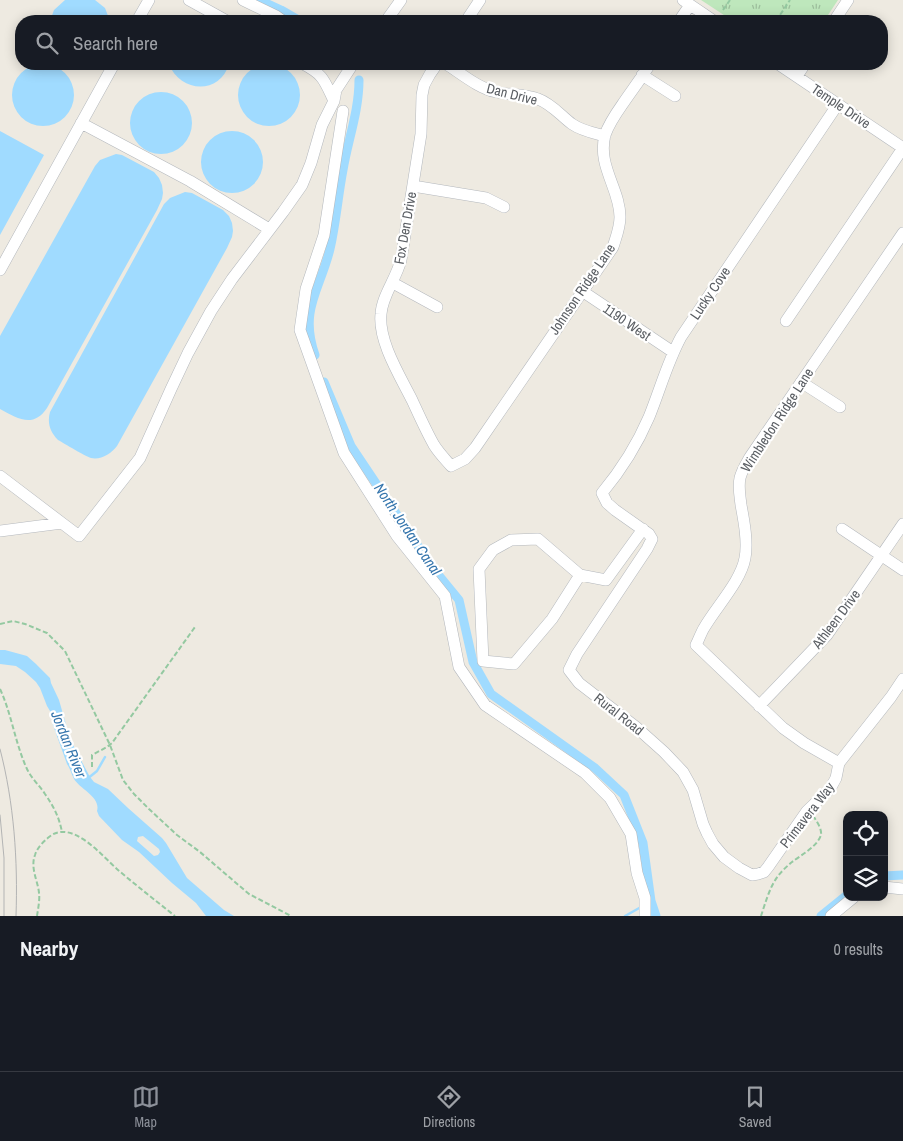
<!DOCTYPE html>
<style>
body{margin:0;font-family:"Archivo Narrow",sans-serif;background:#20242c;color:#f1f3f6}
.controls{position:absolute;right:15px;bottom:15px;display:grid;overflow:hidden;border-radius:10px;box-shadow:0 2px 12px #0003}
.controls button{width:45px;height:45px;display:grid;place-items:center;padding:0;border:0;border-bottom:1px solid #363941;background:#171b24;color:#f1f3f6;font:25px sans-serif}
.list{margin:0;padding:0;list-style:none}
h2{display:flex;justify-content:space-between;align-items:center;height:65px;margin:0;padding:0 20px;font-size:21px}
h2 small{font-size:16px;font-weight:400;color:#9ea1a6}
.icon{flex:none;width:28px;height:28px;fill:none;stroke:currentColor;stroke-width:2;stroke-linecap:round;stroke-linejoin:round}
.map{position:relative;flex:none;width:903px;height:916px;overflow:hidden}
.search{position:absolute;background:#171b24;box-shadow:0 2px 12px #0003;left:15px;right:15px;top:15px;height:55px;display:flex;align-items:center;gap:12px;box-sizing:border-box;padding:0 18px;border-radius:20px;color:#9ea1a6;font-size:19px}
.sheet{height:155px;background:#171b24}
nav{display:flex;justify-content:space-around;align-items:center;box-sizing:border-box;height:70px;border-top:1px solid #363941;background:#171b24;font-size:14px;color:#9ea1a6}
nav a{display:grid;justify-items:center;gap:2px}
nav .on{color:#8c9099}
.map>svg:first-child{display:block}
.grass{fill:url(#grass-tufts)}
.water{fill:#a0dbff;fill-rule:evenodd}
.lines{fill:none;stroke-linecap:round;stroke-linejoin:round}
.stream{stroke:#a0dbff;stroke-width:2.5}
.canal{stroke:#a0dbff;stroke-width:9}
.minor-casing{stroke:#b4b8bd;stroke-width:12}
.path{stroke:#94c9a1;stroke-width:2;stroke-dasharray:5 2.5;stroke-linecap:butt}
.minor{stroke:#fff;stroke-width:11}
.tram{stroke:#b3b4b4;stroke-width:1}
.labels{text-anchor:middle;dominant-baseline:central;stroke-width:4.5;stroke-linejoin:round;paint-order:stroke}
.street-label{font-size:14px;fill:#5a5e63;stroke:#fff}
.water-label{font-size:15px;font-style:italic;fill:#3676ad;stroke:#fff}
</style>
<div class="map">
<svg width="903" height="916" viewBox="0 0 903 916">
<defs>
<pattern id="grass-tufts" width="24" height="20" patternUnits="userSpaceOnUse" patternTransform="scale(1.25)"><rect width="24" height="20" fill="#bee7bc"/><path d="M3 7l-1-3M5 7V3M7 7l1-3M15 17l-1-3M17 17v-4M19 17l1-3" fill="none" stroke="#9dbe9c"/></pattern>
</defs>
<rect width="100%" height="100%" fill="#eeeae1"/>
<path class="grass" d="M701,0H838L824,21H733Z"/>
<path class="water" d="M65,0H95L105,8L110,21H50L54,10Z
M169,64H229C220,95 180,93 169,64Z
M238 95a31 31 0 1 1 62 0a31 31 0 1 1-62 0Z
M12 95a31 31 0 1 1 62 0a31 31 0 1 1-62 0Z
M130 123a31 31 0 1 1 62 0a31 31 0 1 1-62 0Z
M0,131L44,155L0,235Z
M201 162a31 31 0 1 1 62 0a31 31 0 1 1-62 0Z
M116,154L122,155L154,172L159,178L162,185L163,193L162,199L157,210L47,408C33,429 17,418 0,409V336L95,166L100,160Z
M185,192L192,193L223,210L229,216L232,223L233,231L232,237L227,248L117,446C111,454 101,460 91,458C85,456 65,444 58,440C50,432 47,423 50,412L164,204L170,198Z
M0,650H5L27,656L36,664L50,678L51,683L59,700L69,735L75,749L90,777L94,782L108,789L128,808L162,838L166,843L187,878L224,910L234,916H206L196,903L172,883L139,852L122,840L99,816L97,811C101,797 80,789 74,779C71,773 70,768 67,764L53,725L50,711L47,706L40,688L36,682L25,672L16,666L0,664ZM143,836L159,849L160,852L158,855L154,856L137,841L138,837Z"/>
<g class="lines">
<path class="stream" d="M87,779L97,771L105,757
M625,916L641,907"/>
<path class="canal" d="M259,0L281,10L300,21
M315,355C299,310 320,290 330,249C336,223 338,196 343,170C348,140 359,111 359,80
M324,382L351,446L432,567L459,600L473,662L491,694L595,768L624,795L643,843L651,901L656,916
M884,876L903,875
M821,916L847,895"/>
<defs>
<path id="minor" d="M189,0L227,21
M243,0L276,16L283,21
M683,0L714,21
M137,21L149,0
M386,21L401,0
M466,21L480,0
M679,21L690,5
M834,21L848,0
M303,64C324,75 324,80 334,101
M437,64L430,74L424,85L422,95L421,134L401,260C396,279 382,296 381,314C378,341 400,376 412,400C419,415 426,431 434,445C439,453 445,459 451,466L465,459L475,448L613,247C616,237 620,228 620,217C620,189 597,166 605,135C609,123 617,112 624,102C633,89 642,77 650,64
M446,64C462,74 478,88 496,92C510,95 525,94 538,99C552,104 561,116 572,124C582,131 594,133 605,136
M778,64L903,148
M642,75L675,96
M797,76L805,64
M838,104L681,337C667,363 660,390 649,417C637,445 622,469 602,493L607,503L615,510L649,534L652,539L647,549L577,654L569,670L579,683L636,727L664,752L683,772L693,790L703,824L707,833L713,844L724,857L739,868L752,875L758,874L764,872L768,867L807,811L830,789L836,778L839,763L891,697L903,679
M343,111L324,235L306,289L300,330L344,453L397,536L445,596L459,667L485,705L585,773L610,798L631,834L637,873L645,898V916
M81,123L190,181L269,229
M413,186L486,198L504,207
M0,270L114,64
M393,283L437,307
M582,291L673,352
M786,321L903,148
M801,382L840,407
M0,476L79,536L140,458L171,389L188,353L211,311L232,279L283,212L302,185L311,163L322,125L334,101L336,90L353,64
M842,529L903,570
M0,531L62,523
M580,575L552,619L514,664L483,661L479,569L493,550L511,540L538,539L580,575L606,580L643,529
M759,706L827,635L903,524
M839,763L804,743L783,728L696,645C699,639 701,633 704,628C716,607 741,581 745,558C748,542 744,521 741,505C740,496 738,487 740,478C742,470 746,464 750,457L903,233
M884,887L903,889
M831,916L854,897"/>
</defs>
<use href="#minor" class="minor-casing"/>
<path class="path" d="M723,10L730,0
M776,21L790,0
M0,624L13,621L25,624L47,633L65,651L110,745L123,780L134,794L149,809L177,835L200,852L249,894L291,916
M0,689C12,715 15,743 27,769C31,778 40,786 45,794C54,807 59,817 62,832
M92,767V755L107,747L112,743L195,627
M37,916C38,909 40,900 39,893C38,881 30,868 35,855C37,848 43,842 49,837C72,818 103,857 118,870C137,886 156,901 175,916
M761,916C765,904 770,886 778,876C782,871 787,866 792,862C801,855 817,847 821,835C822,829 817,822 814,817"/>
<use href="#minor" class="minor"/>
<path class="tram" d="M0,749C14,803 18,860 16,916
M0,815L4,858V916"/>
</g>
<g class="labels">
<g class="street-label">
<text transform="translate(512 94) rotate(14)">Dan Drive</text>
<text transform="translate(841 106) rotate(34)">Temple Drive</text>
<text transform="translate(405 228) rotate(-80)">Fox Den Drive</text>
<text transform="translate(582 289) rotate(-56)">Johnson Ridge Lane</text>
<text transform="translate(710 293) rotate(-56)">Lucky Cove</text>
<text transform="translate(627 322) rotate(34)">1190 West</text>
<text transform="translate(777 420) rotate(-57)">Wimbledon Ridge Lane</text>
<text transform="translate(836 619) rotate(-53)">Athleen Drive</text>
<text transform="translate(619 714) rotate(38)">Rural Road</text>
<text transform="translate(807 815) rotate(-52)">Primavera Way</text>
</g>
<g class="water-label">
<text transform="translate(408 529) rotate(56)">North Jordan Canal</text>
<text transform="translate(69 744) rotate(68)">Jordan River</text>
</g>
</g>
</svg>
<div class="controls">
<button><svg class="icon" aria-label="locate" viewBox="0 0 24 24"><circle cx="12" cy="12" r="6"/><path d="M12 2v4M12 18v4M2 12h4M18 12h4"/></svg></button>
<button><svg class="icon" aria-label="layers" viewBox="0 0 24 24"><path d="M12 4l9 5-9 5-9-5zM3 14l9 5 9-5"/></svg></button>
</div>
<div class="search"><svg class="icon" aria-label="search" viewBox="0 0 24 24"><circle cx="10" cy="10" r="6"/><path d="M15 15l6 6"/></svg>Search here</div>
</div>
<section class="sheet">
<h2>Nearby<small>0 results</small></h2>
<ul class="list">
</ul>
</section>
<nav>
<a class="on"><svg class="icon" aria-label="map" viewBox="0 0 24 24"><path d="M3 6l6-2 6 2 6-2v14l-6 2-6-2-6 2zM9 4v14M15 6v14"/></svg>Map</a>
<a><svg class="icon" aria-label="directions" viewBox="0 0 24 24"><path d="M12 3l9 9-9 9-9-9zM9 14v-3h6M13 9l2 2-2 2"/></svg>Directions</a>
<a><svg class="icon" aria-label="saved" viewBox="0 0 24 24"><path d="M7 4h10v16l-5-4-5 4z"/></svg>Saved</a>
</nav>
